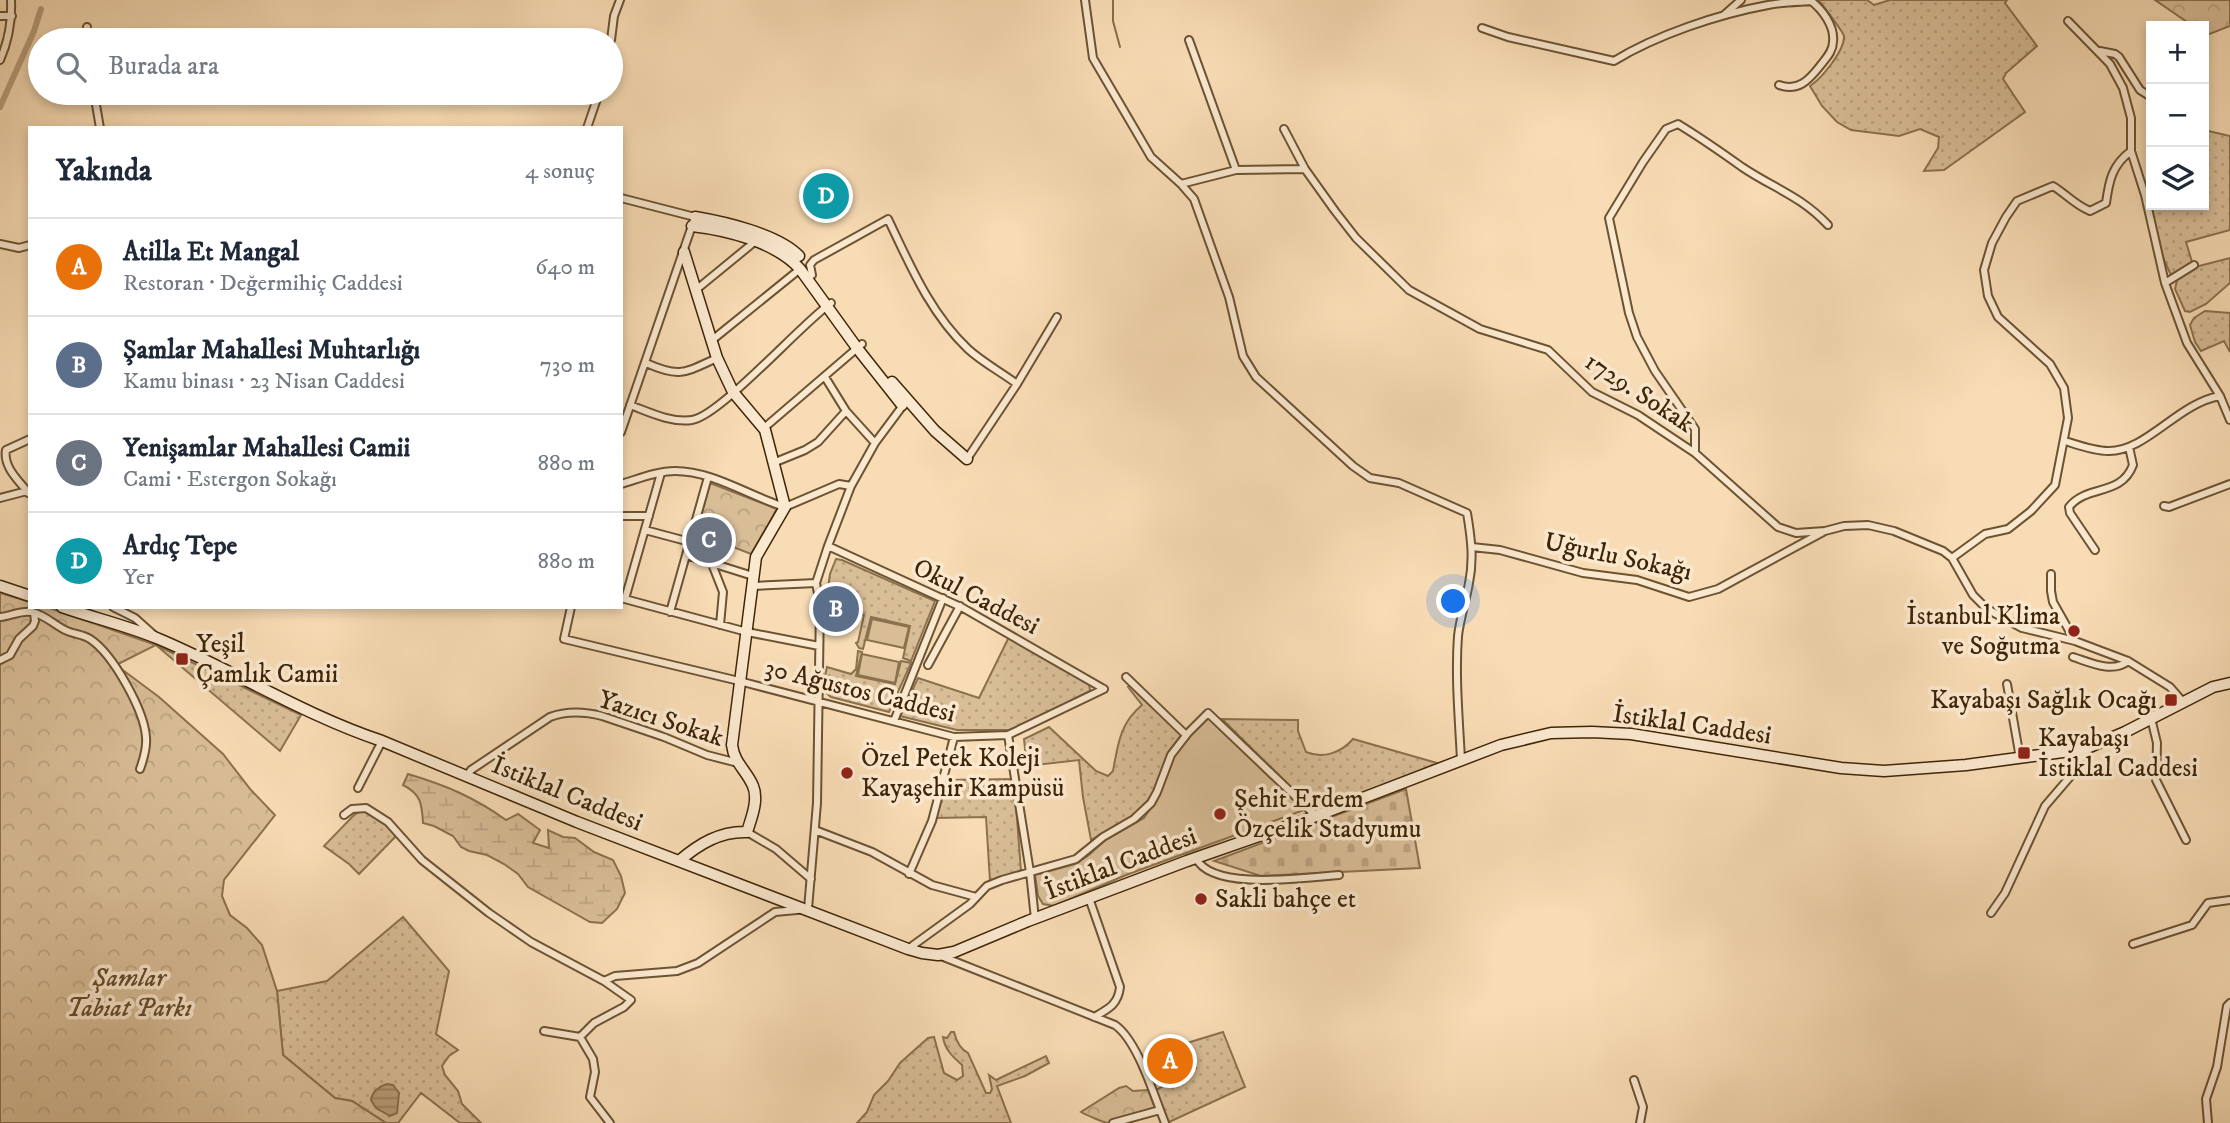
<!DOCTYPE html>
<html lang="tr">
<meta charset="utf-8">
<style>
body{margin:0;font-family:"IM FELL DW Pica",serif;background:#f2f2f3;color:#1f2937}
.controls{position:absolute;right:21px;top:21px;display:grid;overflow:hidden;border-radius:0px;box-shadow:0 4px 10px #0003}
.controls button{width:63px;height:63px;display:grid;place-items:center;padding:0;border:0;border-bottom:2px solid #e0e1e3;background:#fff;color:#1f2937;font:35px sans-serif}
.you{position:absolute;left:1454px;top:602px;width:24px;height:24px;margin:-18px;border:5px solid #fff;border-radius:50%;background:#1a73e8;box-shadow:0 0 0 10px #1a73e833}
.badge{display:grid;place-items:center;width:46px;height:46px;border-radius:50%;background:#2563eb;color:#fff;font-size:23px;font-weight:700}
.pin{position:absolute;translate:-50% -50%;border:4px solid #fff;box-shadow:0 2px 7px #0006}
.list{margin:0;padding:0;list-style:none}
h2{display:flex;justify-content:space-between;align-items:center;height:91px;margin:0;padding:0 28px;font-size:30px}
h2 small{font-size:23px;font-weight:400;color:#747a83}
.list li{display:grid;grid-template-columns:46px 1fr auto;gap:21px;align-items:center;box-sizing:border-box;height:98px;padding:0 28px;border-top:2px solid #e0e1e3}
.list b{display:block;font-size:26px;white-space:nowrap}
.list p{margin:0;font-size:23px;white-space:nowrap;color:#747a83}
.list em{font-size:23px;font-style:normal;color:#747a83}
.icon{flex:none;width:38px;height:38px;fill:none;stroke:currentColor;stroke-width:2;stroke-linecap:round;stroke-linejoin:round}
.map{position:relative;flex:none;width:2230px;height:1123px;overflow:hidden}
.search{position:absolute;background:#fff;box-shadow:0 4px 10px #0003;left:28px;top:28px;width:595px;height:77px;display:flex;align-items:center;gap:18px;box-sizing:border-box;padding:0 24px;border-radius:38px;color:#747a83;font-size:26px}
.panel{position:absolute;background:#fff;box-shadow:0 4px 10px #0003;left:28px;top:126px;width:595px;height:483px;border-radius:0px}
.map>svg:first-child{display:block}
.grass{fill:url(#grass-dots);stroke:#8b714e;stroke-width:2}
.forest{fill:url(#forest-crowns);stroke:#8b714e;stroke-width:2}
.wetland{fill:url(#wetland-marsh);stroke:#8b714e;stroke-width:2}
.cemetery{fill:url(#cemetery-stones);stroke:#8b714e;stroke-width:2}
.pitch{fill:#d8bd97;stroke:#8b714e;stroke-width:2}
.water{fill:url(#water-rules);stroke:#886e4c;stroke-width:2}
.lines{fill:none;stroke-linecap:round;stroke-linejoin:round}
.stream{stroke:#886e4c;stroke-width:2}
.canal{stroke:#b99e7a;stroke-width:6}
.street-casing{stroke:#6c5332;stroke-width:10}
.secondary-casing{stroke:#3e2506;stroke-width:13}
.street{stroke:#fae8cf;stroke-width:6}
.secondary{stroke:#fae8cf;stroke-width:10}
.poi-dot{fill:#8f2418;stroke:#fae8cf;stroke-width:2.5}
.labels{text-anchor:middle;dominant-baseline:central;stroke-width:7;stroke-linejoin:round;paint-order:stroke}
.street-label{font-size:26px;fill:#3e2506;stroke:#fae8cf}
.poi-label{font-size:26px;fill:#3e2506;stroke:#fae8cf;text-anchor:start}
.park-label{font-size:26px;font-style:italic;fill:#644b2a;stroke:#fae8cf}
</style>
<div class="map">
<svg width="2230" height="1123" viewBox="0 0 2230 1123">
<defs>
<pattern id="grass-dots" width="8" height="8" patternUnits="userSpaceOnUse" patternTransform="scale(1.75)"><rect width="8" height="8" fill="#d8bd97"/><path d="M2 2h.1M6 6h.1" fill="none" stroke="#baa281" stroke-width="1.8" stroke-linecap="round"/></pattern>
<pattern id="forest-crowns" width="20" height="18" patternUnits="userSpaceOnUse" patternTransform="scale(1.75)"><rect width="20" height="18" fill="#d8bd97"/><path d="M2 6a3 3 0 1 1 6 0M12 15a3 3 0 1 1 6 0" fill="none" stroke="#baa281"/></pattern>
<pattern id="wetland-marsh" width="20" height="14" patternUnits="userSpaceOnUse" patternTransform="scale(1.75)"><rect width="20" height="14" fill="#d8bd97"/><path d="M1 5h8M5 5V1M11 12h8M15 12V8" fill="none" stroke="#baa281"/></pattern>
<pattern id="cemetery-stones" width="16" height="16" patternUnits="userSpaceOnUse" patternTransform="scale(1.75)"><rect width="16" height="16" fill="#d8bd97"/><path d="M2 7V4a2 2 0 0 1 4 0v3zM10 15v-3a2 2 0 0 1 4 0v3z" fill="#baa281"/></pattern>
<pattern id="water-rules" width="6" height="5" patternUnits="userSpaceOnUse" patternTransform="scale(1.75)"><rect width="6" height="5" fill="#b99e7a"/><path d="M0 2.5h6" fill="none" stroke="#988162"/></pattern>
</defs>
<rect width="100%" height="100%" fill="#f8dcb5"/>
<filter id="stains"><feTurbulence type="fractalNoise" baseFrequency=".00286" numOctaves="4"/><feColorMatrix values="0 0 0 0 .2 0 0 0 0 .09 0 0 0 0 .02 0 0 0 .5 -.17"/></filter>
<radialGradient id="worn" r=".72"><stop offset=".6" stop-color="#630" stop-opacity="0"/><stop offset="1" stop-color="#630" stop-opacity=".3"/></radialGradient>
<path class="grass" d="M1818,0H1867L1874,5L1890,0H2007L2005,3L2037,46L2006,73L2003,79L2025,112L1944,170L1924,171L1938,148L1939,137L1920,129L1899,136L1851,130L1837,122L1822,106L1810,86C1822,78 1845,50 1844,36C1843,32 1823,5 1818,0Z
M2204,130L2230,136V230L2186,242L2192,262L2176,274L2171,275L2160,251L2147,186L2151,166V205H2204Z
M2230,258V283L2206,304L2190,312L2185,311L2175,289L2177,280L2199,266Z
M2205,311L2230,313V352L2224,341L2201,351L2195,342L2190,325L2194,318Z
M836,559L842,560L935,601L911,661L903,658L910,626L871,617L863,649L859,648L856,643L858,642L864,615L855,613L850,605L826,602L830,574Z
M1009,637L1089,683L1090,691L1029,722L1009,730H957L900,716L918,678L979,698Z
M156,645L301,715L280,751Z
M858,651L862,652L856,676L895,684L901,661L911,663L889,712L831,697L824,691V680L827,667L851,674L856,669Z
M1134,682L1185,730L1169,751L1153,793L1140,811L1091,840L1083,797L1079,760L1027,766L1024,739L1049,727L1096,771L1108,776L1113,771C1118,744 1120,723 1142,705L1128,687Z
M1222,719L1298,720V731L1306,752C1323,759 1341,753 1353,739L1437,763L1393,784L1317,813Z
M1014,779L1021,871L990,881L986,817L936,818L945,780Z
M361,811H368L398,834L359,874L349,864L324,846L354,815Z
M403,917L449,971L436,1034L458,1050L449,1056L442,1066L445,1075L458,1091L462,1104L481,1123H460L421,1093L398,1123H386L352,1101L335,1098L283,1055L277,991L327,981Z
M951,1032H954C956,1040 960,1049 968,1053L986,1093H990L992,1089L989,1075L996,1080L1046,1056L1049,1063L1025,1076L997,1086L1011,1123H857L867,1112L874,1095L888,1081L900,1063L928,1038L934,1037L944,1073L957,1080L963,1076L962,1065C953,1057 945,1050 943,1037L947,1038Z
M1223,1032L1245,1087L1167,1123L1156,1090L1196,1068L1187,1043Z"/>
<path class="forest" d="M2155,0H2230V26L2207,35L2204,33V26H2193Z
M710,483L777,509L751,554L723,543L701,516Z
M0,593L30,602V607H47L156,645L116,665L159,697L223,754L251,790L275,815L224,880L222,896L230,915L247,928L262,945L277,991L283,1055L335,1098L352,1101L386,1123H0Z
M1126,1086L1133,1091L1148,1090L1155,1108C1144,1112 1118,1123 1107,1123C1103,1122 1086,1115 1081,1112L1119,1088Z"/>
<path class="wetland" d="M408,774C445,785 474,797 506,820L518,814L540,830L533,843L549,848L548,830L563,837L575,838L594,852L613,860L621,876L625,893L617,909L602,923L590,922L558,904L528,887L518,874L504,864L487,855L469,851L461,847L453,836L434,826L423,823C422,804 421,794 403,785Z"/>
<path class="cemetery" d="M1406,789L1420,868L1261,876L1214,861Z"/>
<path class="pitch" d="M872,619L909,627L904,648L867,640Z
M862,654L899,662L895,683L858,675Z
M1208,717L1304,810L1126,875L1054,906L1043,904L1038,896L1035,875L1075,864L1089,855L1104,841L1144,818L1158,797L1172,759L1192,732Z"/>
<path class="water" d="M387,1084L393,1085L399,1093L397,1113L390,1116L376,1108L371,1100C372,1092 379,1086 387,1084Z"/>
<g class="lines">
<path class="stream" d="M1113,0V21L1120,47"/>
<path class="canal" d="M0,107L34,31L41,9"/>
<defs>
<path id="street" d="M1085,0L1093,58L1151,157L1181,184L1194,199L1229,297L1243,356L1256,377L1353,466L1370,478L1399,483L1467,513C1471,537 1474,559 1469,583C1466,601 1460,618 1458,636C1455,677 1459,719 1461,760
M1724,15L1741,0
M0,16H12
M2068,21L2110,64L2123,88L2131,118V151L2145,195L2165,283L2187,343L2220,396L2230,420
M87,27V40
M1482,28L1508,37L1614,61C1656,35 1719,14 1768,5C1782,2 1798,2 1812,1
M611,40L614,16L620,0
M1189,40L1236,170
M2100,51L2115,54L2119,57L2140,90L2151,97
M0,60C9,40 12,22 11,0
M1779,85C1798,92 1809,80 1820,66C1825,59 1833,52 1833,42C1835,26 1822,9 1810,0
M94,93L100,128
M587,128L599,93
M1284,129L1305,169L1335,211L1356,238L1409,290L1480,329L1548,350L1592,392L1638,415L1695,453L1778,527L1796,533L1825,531L1844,526L1868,525L1894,531L1943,551L1952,558L1973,595L1987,609L2022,628L2075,641L2128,661L2170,687L2183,702
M1181,184L1236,170L1305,169
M621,198L695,217L621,432
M0,244L19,248L30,245
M812,275L810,265L814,260L888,219C910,265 930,313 968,349C982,362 1001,372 1017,384
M2165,283L2194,265
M697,289L758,239
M711,341L800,269
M646,363C680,378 684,373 717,358
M825,377L846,411L875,443
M630,405C649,412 671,423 692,420C720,416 801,324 831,303
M764,428L862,344
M2065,441C2078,445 2094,451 2108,451C2146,452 2178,403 2220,396
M1695,453V429L1655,371L1637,337L1629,313L1609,218L1643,162L1666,129L1678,124C1701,138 1721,152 1742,167C1773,188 1801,196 1828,225
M967,459L1017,384L1057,317
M773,463L805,450L818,442L846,411
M621,484C638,479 657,471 675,471C713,471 749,496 785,507L839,484L851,486
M27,491C17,479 3,466 6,450L30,439
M0,498L27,491L28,493
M2164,506L2169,507L2230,484
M621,516H649
M645,530L690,542
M828,546L963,608L1104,689
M1472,547L1500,550L1583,573L1637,580L1689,597L1718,589L1823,532
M2095,550L2070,513L2069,507C2087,484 2121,497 2133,465L2129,447
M686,555L753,576
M1952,558L1985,534L2008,529L2031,511L2055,485L2068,418L2064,388L2050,364L1998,317L1988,296L1984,270L1992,243L2006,217L2017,201L2053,186C2066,194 2075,205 2090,211L2106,203C2109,181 2112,165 2131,151
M712,564L723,592L720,625
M2051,574V591L2053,602L2075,641
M752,586L816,583
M621,598L747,632L819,646
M625,599L661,473
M113,607L135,618L154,635
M571,607L564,639L739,681L954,737L1008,735L1030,872L1035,919
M670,612L708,477
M0,617C11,616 21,610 32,612C45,615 53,624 65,630C72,634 83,634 90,639C113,654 144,710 146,737C147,748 144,758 140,769
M2073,657C2089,662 2113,674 2128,661
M0,660L10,655L19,639L33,626L35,621L34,613
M928,665L960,606
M1126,677L1186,735
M2007,684L2020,758
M2151,718L2157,743L2156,780L2186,840
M894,721L943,598
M1008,735L1104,689
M467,776L471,770L550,717C566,711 586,712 602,716L664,737L707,755L738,763
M358,788L382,741
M344,815L352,809L366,808L388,822L422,860L489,913L531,942L604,981L631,1000L624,1007L594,1023L580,1037
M815,830L872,852L932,885L976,897
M747,832L776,849L811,879
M1196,858C1212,892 1308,877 1339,875
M909,874L932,821L954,737
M1089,898L1120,987C1118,1005 1108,1009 1094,1017
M1991,913L2005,893L2045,806L2075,771L2085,749
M2133,944L2192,925L2208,903L2230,900
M908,949L970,904L987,886L1002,880L1076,859L1103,837L1134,819L1151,803L1157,792L1171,755L1188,733L1208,713L1316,816
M941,956L1115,1025C1138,1041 1154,1096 1165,1123
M604,981L615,976L677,971L698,963L775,912L808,909L817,803L820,604L816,583L828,546L851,486L875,443L904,404
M544,1031L580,1037L593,1059L595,1072L590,1097L610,1123
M1634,1080L1643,1107L1640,1123
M1113,1123L1160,1110
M2208,1123L2206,1099L2217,1067L2227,1006L2230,1003"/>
<path id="secondary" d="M695,217C724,222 778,234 799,256
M692,226C727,230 776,242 800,269L857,348L902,405
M892,382L935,431L967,459
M0,586L30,596
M62,607C94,618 128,626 159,639C235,671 304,715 382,741L577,822L908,949L922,953L938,955L954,952L1028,921L1187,861L1316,816L1501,745L1551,733L1592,732L1631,734L1841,768L1884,771L1966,765L2085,749L2125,732L2213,687L2230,683
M679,861C699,844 720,831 747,832C751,819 759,800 753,786C747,771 734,763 732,745L756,557L785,507L765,430L733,392L717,358L684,252"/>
</defs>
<use href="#street" class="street-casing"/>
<use href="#secondary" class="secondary-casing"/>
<use href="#street" class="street"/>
<use href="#secondary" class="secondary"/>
</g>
<g class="poi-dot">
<circle cx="2074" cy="631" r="7"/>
<rect x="175" y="652" width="14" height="14" rx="3.5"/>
<rect x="2164" y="693" width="14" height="14" rx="3.5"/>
<rect x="2017" y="746" width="14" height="14" rx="3.5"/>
<circle cx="847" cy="773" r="7"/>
<circle cx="1220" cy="814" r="7"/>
<circle cx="1201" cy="899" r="7"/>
</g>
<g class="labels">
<g class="street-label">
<text transform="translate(1639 393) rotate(33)">1729. Sokak</text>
<text transform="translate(1618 557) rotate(12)">Uğurlu Sokağı</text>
<text transform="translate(976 597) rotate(27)">Okul Caddesi</text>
<text transform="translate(860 691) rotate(14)">30 Ağustos Caddesi</text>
<text transform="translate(661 719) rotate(18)">Yazıcı Sokak</text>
<text transform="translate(1692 725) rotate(8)">İstiklal Caddesi</text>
<text transform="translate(567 794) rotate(22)">İstiklal Caddesi</text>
<text transform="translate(1121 864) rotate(-21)">İstiklal Caddesi</text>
</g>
<g class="poi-label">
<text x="2060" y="616" text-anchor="end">İstanbul Klima<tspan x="2060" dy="30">ve Soğutma</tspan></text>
<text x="196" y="644">Yeşil<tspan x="196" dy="30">Çamlık Camii</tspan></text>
<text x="2157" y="700" text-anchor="end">Kayabaşı Sağlık Ocağı</text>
<text x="2038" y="738">Kayabaşı<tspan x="2038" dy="30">İstiklal Caddesi</tspan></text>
<text x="861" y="758">Özel Petek Koleji<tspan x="861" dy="30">Kayaşehir Kampüsü</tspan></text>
<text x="1234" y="799">Şehit Erdem<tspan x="1234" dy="30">Özçelik Stadyumu</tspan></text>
<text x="1215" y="899">Sakli bahçe et</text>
</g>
<g class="park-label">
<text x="129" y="978">Şamlar<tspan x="129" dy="30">Tabiat Parkı</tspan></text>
</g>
</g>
<rect width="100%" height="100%" filter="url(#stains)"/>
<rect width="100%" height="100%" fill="url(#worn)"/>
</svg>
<div class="controls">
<button>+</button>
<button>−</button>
<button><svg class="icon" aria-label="layers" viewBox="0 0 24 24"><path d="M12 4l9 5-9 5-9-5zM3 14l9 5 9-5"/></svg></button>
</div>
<div class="you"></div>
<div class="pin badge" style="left:1170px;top:1061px;background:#e8710a">A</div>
<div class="pin badge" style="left:836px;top:609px;background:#5c6f8a">B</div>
<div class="pin badge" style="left:709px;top:540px;background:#6b7280">C</div>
<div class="pin badge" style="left:826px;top:196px;background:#0f9aa8">D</div>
<div class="search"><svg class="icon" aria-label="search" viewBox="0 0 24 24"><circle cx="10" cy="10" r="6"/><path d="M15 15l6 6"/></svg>Burada ara</div>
<section class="panel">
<h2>Yakında<small>4 sonuç</small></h2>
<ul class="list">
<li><span class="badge" style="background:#e8710a">A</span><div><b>Atilla Et Mangal</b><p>Restoran · Değermihiç Caddesi</p></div><em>640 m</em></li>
<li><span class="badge" style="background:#5c6f8a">B</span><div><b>Şamlar Mahallesi Muhtarlığı</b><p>Kamu binası · 23 Nisan Caddesi</p></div><em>730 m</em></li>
<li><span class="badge" style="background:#6b7280">C</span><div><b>Yenişamlar Mahallesi Camii</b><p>Cami · Estergon Sokağı</p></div><em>880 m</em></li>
<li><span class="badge" style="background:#0f9aa8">D</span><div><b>Ardıç Tepe</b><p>Yer</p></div><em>880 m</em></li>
</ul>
</section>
</div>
